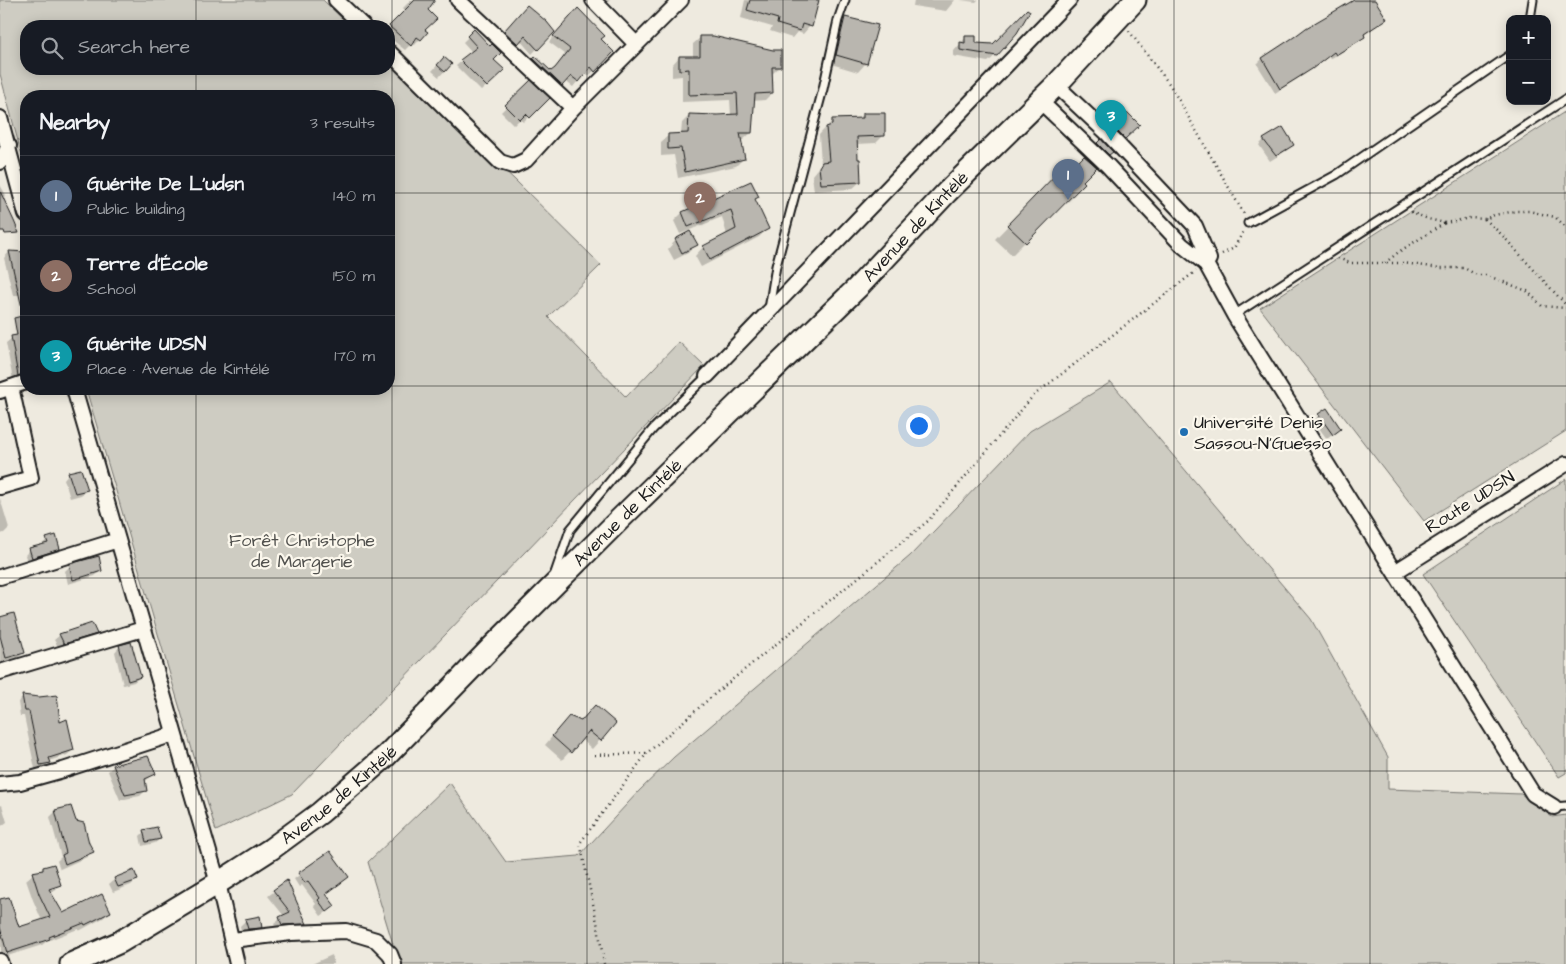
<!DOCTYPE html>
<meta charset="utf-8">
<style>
body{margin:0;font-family:"Architects Daughter",sans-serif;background:#242831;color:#f1f3f6}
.controls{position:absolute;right:15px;top:15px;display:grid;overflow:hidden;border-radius:10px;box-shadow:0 2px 12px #0003}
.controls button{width:45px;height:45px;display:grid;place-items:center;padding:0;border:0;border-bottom:1px solid #363941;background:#171b24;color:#f1f3f6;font:25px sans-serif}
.you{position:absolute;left:918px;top:425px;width:18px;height:18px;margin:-12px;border:4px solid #fff;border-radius:50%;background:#1a73e8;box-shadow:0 0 0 8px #1a73e833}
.badge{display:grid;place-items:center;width:32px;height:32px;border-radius:50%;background:#ea580c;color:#fff;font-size:16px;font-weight:700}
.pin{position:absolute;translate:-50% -41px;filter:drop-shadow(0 1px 2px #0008)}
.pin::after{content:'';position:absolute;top:26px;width:18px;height:15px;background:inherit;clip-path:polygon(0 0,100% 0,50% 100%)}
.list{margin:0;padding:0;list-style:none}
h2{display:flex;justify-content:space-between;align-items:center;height:65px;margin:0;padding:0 20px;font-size:21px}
h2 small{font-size:16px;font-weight:400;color:#9ea1a6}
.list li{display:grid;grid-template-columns:32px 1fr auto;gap:15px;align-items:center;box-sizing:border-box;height:80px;padding:0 20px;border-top:1px solid #363941}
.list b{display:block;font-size:19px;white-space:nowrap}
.list p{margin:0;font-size:16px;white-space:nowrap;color:#9ea1a6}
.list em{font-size:16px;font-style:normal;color:#9ea1a6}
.icon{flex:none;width:28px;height:28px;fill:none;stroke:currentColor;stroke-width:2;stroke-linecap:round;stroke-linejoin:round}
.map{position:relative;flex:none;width:1566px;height:964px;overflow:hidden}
.search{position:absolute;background:#171b24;box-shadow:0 2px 12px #0003;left:20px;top:20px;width:375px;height:55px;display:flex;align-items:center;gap:12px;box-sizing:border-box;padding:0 18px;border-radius:20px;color:#9ea1a6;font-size:19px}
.panel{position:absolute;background:#171b24;box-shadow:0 2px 12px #0003;left:20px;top:90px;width:375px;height:305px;border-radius:20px}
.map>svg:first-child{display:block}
.green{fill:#ceccc2;stroke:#75746f}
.shadow{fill:#0003}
.building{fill:#b9b6af;stroke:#1c1c1c}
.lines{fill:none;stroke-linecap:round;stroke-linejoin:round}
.lane-casing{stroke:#1c1c1c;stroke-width:11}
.street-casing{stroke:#1c1c1c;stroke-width:18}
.primary-casing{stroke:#1c1c1c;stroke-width:25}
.path{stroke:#1c1c1c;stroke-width:2.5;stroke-dasharray:1 4;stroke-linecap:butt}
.lane{stroke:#fbf7ec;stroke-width:7}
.street{stroke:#fbf7ec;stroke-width:14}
.primary{stroke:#fbf7ec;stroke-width:21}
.grid{fill:none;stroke:#1c1c1c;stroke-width:1;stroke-opacity:0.55}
.poi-dot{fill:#1f6fb2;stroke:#fbf7ec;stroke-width:2}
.labels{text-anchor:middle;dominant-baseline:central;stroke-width:4.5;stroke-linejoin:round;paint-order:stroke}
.street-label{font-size:18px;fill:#1c1c1c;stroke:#fbf7ec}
.poi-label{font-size:18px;fill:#1c1c1c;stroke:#fbf7ec;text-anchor:start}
.park-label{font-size:18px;fill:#51514e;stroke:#fbf7ec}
</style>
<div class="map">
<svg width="1566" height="964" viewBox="0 0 1566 964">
<rect width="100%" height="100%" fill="#eeeadf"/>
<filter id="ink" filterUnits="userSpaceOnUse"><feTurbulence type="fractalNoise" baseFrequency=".02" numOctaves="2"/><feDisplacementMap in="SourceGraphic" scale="10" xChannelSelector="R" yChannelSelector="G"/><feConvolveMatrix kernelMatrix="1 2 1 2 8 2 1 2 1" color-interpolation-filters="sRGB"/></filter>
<g filter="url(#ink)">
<path class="green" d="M0,0H323L350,26H26V69H389V62L515,180L601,265L548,317L626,397L679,342L704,366L292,794L216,831L86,389H389V96H26V171L0,74Z
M1566,111V431L1424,521L1260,308Z
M1111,382L1311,619L1388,757V789L1521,794L1552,817L1566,815V964H399L368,862L450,783L506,862L579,856L639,791L674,757L910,556L1030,431Z
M1566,479V773L1559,777L1423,574Z"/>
<path class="shadow" d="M411,0H433L426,10L424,30L426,32L415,45L412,43L405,50L389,37V28L406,11L403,8Z
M603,0H610L606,4Z
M745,0H817L810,26L803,34L797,32L792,38L770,31L772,27L741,18Z
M914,0H955L946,11L913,6Z
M960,0H978L976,2Z
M1353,0H1374L1385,19L1363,36L1358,42L1330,59L1329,56L1305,74L1275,93L1257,64L1262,59L1352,2Z
M522,11L553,32L532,54L520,40L512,48L500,37Z
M573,15L612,52L589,76L585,72L573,87L565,81L556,90L528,64L535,58L551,73L553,71L565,54L549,42Z
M845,18L866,63L858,72L828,63L837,26Z
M474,31L492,61L503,70L481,91L456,66L472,52L463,42Z
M701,37L780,67L772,74V93L765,100L753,101L751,133L743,140H740L744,158L736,166L678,178L674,155L661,156V142L669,135L681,134L682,123L690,115L731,116L730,100L682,102V76L672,77V65L679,57H693V44Z
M966,37L996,55L988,62L953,56L954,51Z
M444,58L451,64L439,77L432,71Z
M531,82L548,98L523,122L520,119L514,125L501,112Z
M864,114L883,136L876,143L856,144L860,182L852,189L814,191L812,175L821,164L819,135L833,120L858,119Z
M1128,115L1138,125L1119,144L1109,133Z
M1264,140L1293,145L1287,150L1270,161L1259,145Z
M1101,141L1111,152L1103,159L1093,149Z
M1066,166L1084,183L1012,255L995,239Z
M751,182L757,197L754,200L767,229L759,237L701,267L695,256L703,247L727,235L722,217L680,234L674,221L682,213Z
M0,185L6,195L2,199L0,198Z
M676,240L696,244L688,253L674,260L668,249Z
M9,252L26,254V295H13L4,258Z
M22,317H26V381L13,380L6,343L18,333Z
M1319,415L1340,429L1327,439L1314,421Z
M69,473L86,490L81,495L70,498L64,479Z
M0,498L9,528L4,533L0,534Z
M47,539L59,549L53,554L27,562L25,555L30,550L42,546V545Z
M70,566L101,570L95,576L68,584L65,571Z
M0,618L23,653L14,662L0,666Z
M95,633L90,639L59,648L54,640L60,635Z
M120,646L140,677L134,682L123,685L115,652Z
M23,697L59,723L73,750L67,755L49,761V762L44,768L35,769L24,716H20L18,702Z
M581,722L615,723L592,749L581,739L562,760L545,745L561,726Z
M114,766L154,774L144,782L145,791L140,796L120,800L108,771Z
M2,805L7,822L0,827V806Z
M55,812L75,822L92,851L87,857L60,869L57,861L61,857L50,817Z
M144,832L160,839L155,843L142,846L140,836Z
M330,853L347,877L325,895L328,911L321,916L314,906L316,904L302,885L299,887L294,879Z
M43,868L60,885L54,891L50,892L63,914L110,912L103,918L79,931L78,929L47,941L42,945L1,958L0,900L18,929L42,921L33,900L26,880L33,874L39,872Z
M115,879L136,880L131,885L113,892L109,884Z
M287,882L305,923L300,929L277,930L274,924L284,916L268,896Z
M246,920L261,927L256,932L242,934L240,926Z
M332,955L334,964H312Z"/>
<path class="building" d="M415,0H435L428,10L437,19L425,30L428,32L421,40L417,37L411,46L389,26Z
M750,0H819L812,27L802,24L800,31L777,24L778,19L747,10Z
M1354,0H1375L1387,19L1364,34L1365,37L1336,55L1334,52L1312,69L1280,89L1262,58L1294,37L1306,28Z
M527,5L547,22L555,32L538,50L525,36L518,44L504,31Z
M578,8L605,36L601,39L614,52L595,72L591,67L579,82L571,76L562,86L533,58L535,56L551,71L555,68L570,49L553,36Z
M1027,9L1030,11L1017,33L997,56L960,50V42L965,43V36H976V43L993,44Z
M845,17L878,25L867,64L836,55Z
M474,29L490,46L492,44L501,53L494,60L505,70L487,87L460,60L477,47L467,36Z
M700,36H713L773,50H781V67H772L773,93L755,94L752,133H740L745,159L685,172L681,148L668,149V134L688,133L689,114L717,115L738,114L737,93L689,95V69L679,70V56H700Z
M444,57L452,64L445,72L437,65Z
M531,80L550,98L530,118L526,114L520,120L505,105Z
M863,113H885V136L857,137L858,159H860L861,182L821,184L819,167L822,162L829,161L826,127L832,125V119L863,118Z
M1128,113L1140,125L1125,139L1113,127Z
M1283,127L1294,145L1276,156L1263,139Z
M1101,139L1113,152L1109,155L1097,143Z
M1084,156L1097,167L1083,181L1085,183L1026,243L1007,225L1066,164L1071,169Z
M751,181L759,197L755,199L769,229L710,260L703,246L736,229L731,210L688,227L682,212Z
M0,191L14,221L19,233L5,234L4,231H0Z
M690,231L698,245L682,253L675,239Z
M9,251L26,252V308H22Z
M26,315V373L18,376L11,336L17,335L14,318Z
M1327,408L1341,429L1333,435L1318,414Z
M81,469L88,490L75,493L68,472Z
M56,535L60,549L32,558L29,548L48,543L46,538Z
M99,556L102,571L73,580L69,564Z
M14,613L25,653L6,658L0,636V617Z
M92,623L97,634L64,644L59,634Z
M131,642L141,677L128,681L119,645Z
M22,695L39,697L57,695L60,722L67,719L74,750L49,758L51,763L40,765L29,711H25Z
M595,705L616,723L601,741L589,731L571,753L552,736L569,716L581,721Z
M148,756L156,774L145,779L147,791L125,795L113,765Z
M71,806L76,821L84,823L89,843L94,852L65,864L62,855L66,853L55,810Z
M157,827L161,839L146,842L143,830Z
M330,851L349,877L326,894L335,906L327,912L318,900L320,898L308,881L305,883L298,873Z
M54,864L61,885L49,889L63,913L102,894L111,912L85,925L84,923L49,937L50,939L7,953L0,927V899L9,897L19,927L50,917L39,894L32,872L43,870V867Z
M134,870L138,880L118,887L114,878Z
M287,880L299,907L307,924L282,925L279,917L290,912L273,890Z
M260,916L262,928L248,929L245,919Z"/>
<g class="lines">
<defs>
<path id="lane" d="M1530,19L1533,0
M1248,223L1336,175L1510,55
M769,309L776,266L823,89L838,20L845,0
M1234,315L1566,99
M554,576L570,530L653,429L707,376
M1554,807L1566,806"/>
<path id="street" d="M336,0L363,26
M458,0L573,108
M593,0L636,44
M389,52L500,162L513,166L526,160L573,108L681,0
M1056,85L1107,133L1195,226L1209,259L1206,264
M1040,101L1108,166L1182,245L1206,264L1234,315L1533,794L1554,807
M0,118L26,214
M0,162L9,146
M707,376L1069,0
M74,389L218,883L237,964
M0,391L26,382
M0,487L31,478L11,387
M1395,572L1566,464
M0,577L118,540
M0,672L143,629
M0,784L20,782L63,770L174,734
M232,940L291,933L346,931L376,940L390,954L394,964
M0,961L1,964"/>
<g id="primary">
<path id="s1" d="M71,964L120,942L218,883L271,849L320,813L386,756L492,647L620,519L858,287L947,192L1056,85L1135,0"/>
</g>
</defs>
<use href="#lane" class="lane-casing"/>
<use href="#street" class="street-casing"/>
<use href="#primary" class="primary-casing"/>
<path class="path" d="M1129,31L1170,85L1244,214
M1411,212L1428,219L1445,223L1470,218L1485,219L1494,215L1516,211H1529L1555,217L1566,227
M1485,219L1502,235L1566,305
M1222,254L1234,248L1244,230
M1338,258L1350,263H1403L1440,268H1464L1477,275H1486L1527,291L1542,306L1566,308
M1385,263L1400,251L1445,223
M595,755L647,753L717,692L928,521L1033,396L1196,271
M604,964L598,927L580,843L647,753"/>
<use href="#lane" class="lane"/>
<use href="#street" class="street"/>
<use href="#primary" class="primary"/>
</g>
</g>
<path class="grid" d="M196,0V26M392,0V964M587,0V964M783,0V964M979,0V964M1174,0V964M1370,0V964M196,69V96M0,193H26M389,193H1566M0,386H26M389,386H1566M196,389V964M0,578H1566M0,771H1566"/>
<circle class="poi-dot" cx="1184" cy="432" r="5"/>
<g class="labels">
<g class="street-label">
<text stroke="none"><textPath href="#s1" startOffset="1128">Avenue de Kintélé</textPath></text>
<text transform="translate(1470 502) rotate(-32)">Route UDSN</text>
<text stroke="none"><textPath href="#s1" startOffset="722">Avenue de Kintélé</textPath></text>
<text stroke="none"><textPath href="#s1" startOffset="318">Avenue de Kintélé</textPath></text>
</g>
<g class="poi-label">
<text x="1194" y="422">Université Denis<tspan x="1194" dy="21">Sassou-N'Guesso</tspan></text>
</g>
<g class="park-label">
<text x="302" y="540">Forêt Christophe<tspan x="302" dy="21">de Margerie</tspan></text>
</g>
</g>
</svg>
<div class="controls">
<button>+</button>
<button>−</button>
</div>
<div class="you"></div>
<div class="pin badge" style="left:1068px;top:200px;background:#5c6f8a">1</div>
<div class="pin badge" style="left:700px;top:223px;background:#8d6e63">2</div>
<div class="pin badge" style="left:1111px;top:141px;background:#0f9aa8">3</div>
<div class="search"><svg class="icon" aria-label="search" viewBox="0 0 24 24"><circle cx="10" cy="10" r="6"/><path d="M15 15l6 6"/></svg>Search here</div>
<section class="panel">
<h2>Nearby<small>3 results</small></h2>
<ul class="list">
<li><span class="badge" style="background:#5c6f8a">1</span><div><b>Guérite De L'udsn</b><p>Public building</p></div><em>140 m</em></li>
<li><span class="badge" style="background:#8d6e63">2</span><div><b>Terre d’École</b><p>School</p></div><em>150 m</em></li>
<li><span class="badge" style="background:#0f9aa8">3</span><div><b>Guérite UDSN</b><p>Place · Avenue de Kintélé</p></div><em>170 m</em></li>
</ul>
</section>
</div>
